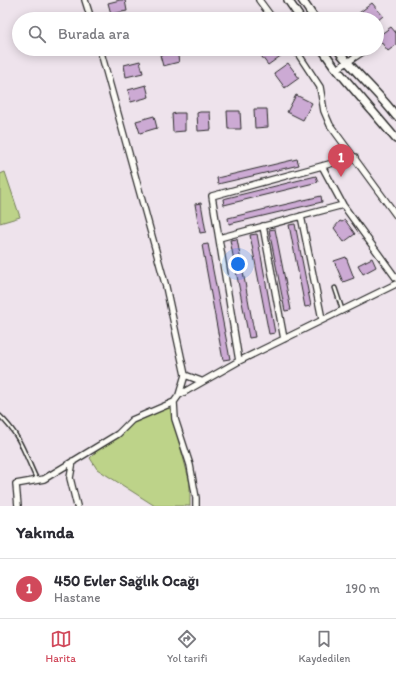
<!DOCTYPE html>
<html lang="tr">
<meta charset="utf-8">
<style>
body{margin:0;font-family:Itim,sans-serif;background:#f2f2f3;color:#2b2b33}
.you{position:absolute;left:238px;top:264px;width:14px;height:14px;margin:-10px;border:3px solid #fff;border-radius:50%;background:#1a73e8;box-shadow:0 0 0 6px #1a73e833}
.badge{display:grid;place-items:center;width:26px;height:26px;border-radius:50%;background:#d1495b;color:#fff;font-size:13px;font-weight:700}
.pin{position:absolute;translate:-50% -33px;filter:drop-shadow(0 1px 2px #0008)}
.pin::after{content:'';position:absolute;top:21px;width:14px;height:12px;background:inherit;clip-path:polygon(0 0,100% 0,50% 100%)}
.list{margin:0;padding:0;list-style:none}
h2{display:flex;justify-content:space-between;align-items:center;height:52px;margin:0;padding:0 16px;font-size:17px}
h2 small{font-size:13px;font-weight:400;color:#7c7c81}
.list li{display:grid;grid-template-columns:26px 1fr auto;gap:12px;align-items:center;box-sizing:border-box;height:60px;padding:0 16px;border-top:1px solid #e1e1e2}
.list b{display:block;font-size:15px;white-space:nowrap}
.list p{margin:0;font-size:13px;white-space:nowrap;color:#7c7c81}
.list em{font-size:13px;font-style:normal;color:#7c7c81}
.icon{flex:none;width:22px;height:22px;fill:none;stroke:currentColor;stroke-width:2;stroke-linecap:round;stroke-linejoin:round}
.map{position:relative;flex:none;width:396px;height:506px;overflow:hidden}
.search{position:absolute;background:#fff;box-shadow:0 2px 10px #0003;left:12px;right:12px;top:12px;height:44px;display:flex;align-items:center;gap:10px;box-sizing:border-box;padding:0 14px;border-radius:22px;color:#7c7c81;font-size:15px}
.sheet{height:112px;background:#fff}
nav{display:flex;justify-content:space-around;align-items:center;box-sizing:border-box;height:56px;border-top:1px solid #e1e1e2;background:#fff;font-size:11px;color:#7c7c81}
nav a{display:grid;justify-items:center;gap:2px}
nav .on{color:#d1495b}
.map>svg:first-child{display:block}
.green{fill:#bdd389;stroke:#747f5a}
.building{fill:#ccaad4;stroke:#2b2b2b}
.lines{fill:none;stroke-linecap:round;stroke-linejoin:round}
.service-casing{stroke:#2b2b2b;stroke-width:5.5}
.minor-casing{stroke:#2b2b2b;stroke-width:8}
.tertiary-casing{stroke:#2b2b2b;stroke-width:10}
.service{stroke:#fdfcf7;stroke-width:2.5}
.minor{stroke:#fdfcf7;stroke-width:5.5}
.tertiary{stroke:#fdfcf7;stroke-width:7}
</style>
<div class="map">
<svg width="396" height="506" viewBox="0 0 396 506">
<rect width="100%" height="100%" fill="#eee3ec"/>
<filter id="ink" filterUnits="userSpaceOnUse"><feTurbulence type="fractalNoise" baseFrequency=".025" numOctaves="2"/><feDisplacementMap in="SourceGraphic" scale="8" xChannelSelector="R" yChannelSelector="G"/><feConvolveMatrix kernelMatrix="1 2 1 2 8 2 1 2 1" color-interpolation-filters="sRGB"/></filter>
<g filter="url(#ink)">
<path class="green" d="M5,172L20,217L0,223V174Z
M167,408H170L190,483V506H155L97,469L90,458L103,445L131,423Z"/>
<path class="building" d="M120,0H125L127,11L111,14L108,3Z
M372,3L383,16L377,21V19H364L359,13Z
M391,27L396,33V45L388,51L377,37Z
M256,49H278L282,55L268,65Z
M177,51L179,62L163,66L160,55Z
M140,61L143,73L126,77L124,65Z
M288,63L299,78L285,88L274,73Z
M146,85L149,97L131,102L128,90Z
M296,95L312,103L303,120L287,112Z
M254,109H267L268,127L255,128Z
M227,111H240L241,129H228Z
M200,112H210L211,130L198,131L197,113Z
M176,113H185V131L173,132L172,114Z
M154,116L157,128L140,133L136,121Z
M297,159L299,165L218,184L217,178Z
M316,176L318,182L224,205L223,199Z
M321,196L322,202L229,224L228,218Z
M201,203L206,232L200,233L195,204Z
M345,220L355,234L344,242L334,228L340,221L342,222Z
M295,224L311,306L305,307L289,225Z
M275,229L291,310L285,311L269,230Z
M257,234L275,333L269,334L250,235Z
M237,239L255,337L249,338L230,240Z
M208,244L230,359L223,360L202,245Z
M346,257L354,278L343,282L334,261Z
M372,258L376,267L363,274L358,265Z"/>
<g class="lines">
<defs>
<path id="service" d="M335,288L342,309
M0,416C21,436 25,455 37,480"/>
<path id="minor" d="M85,0L91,19
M259,0L273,19
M100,49L166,287L185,375L179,395
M295,49L320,87L324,111L330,125L396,215
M337,69L367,49
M355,157L212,196L239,361L396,284
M322,166L343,205L396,278
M301,216L322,319
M263,226L284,339
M219,238L343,205
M185,375L201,381
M73,461L70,478L77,506
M18,506L16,484L44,479L118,434L132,420L174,402
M196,506V498L190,465L175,419L174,402L179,395L239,361"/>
<path id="tertiary" d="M288,0L301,19
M302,0L315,19
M322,49L334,66L396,139
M337,49C355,73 378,92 396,116"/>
</defs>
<use href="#service" class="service-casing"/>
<use href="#minor" class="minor-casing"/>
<use href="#tertiary" class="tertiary-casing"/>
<use href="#service" class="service"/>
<use href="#minor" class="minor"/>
<use href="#tertiary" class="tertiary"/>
</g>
</g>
</svg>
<div class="you"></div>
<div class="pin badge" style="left:341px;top:177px">1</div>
<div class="search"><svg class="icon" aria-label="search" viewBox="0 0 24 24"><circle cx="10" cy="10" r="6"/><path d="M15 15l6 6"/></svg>Burada ara</div>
</div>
<section class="sheet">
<h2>Yakında<small></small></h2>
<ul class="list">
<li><span class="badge">1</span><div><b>450 Evler Sağlık Ocağı</b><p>Hastane</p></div><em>190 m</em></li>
</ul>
</section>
<nav>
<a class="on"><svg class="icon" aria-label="map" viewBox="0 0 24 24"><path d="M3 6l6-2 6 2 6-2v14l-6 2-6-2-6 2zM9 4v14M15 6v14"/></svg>Harita</a>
<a><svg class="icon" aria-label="directions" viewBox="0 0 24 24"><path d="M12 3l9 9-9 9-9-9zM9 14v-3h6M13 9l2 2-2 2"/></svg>Yol tarifi</a>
<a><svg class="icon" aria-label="saved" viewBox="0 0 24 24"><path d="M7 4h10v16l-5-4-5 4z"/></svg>Kaydedilen</a>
</nav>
